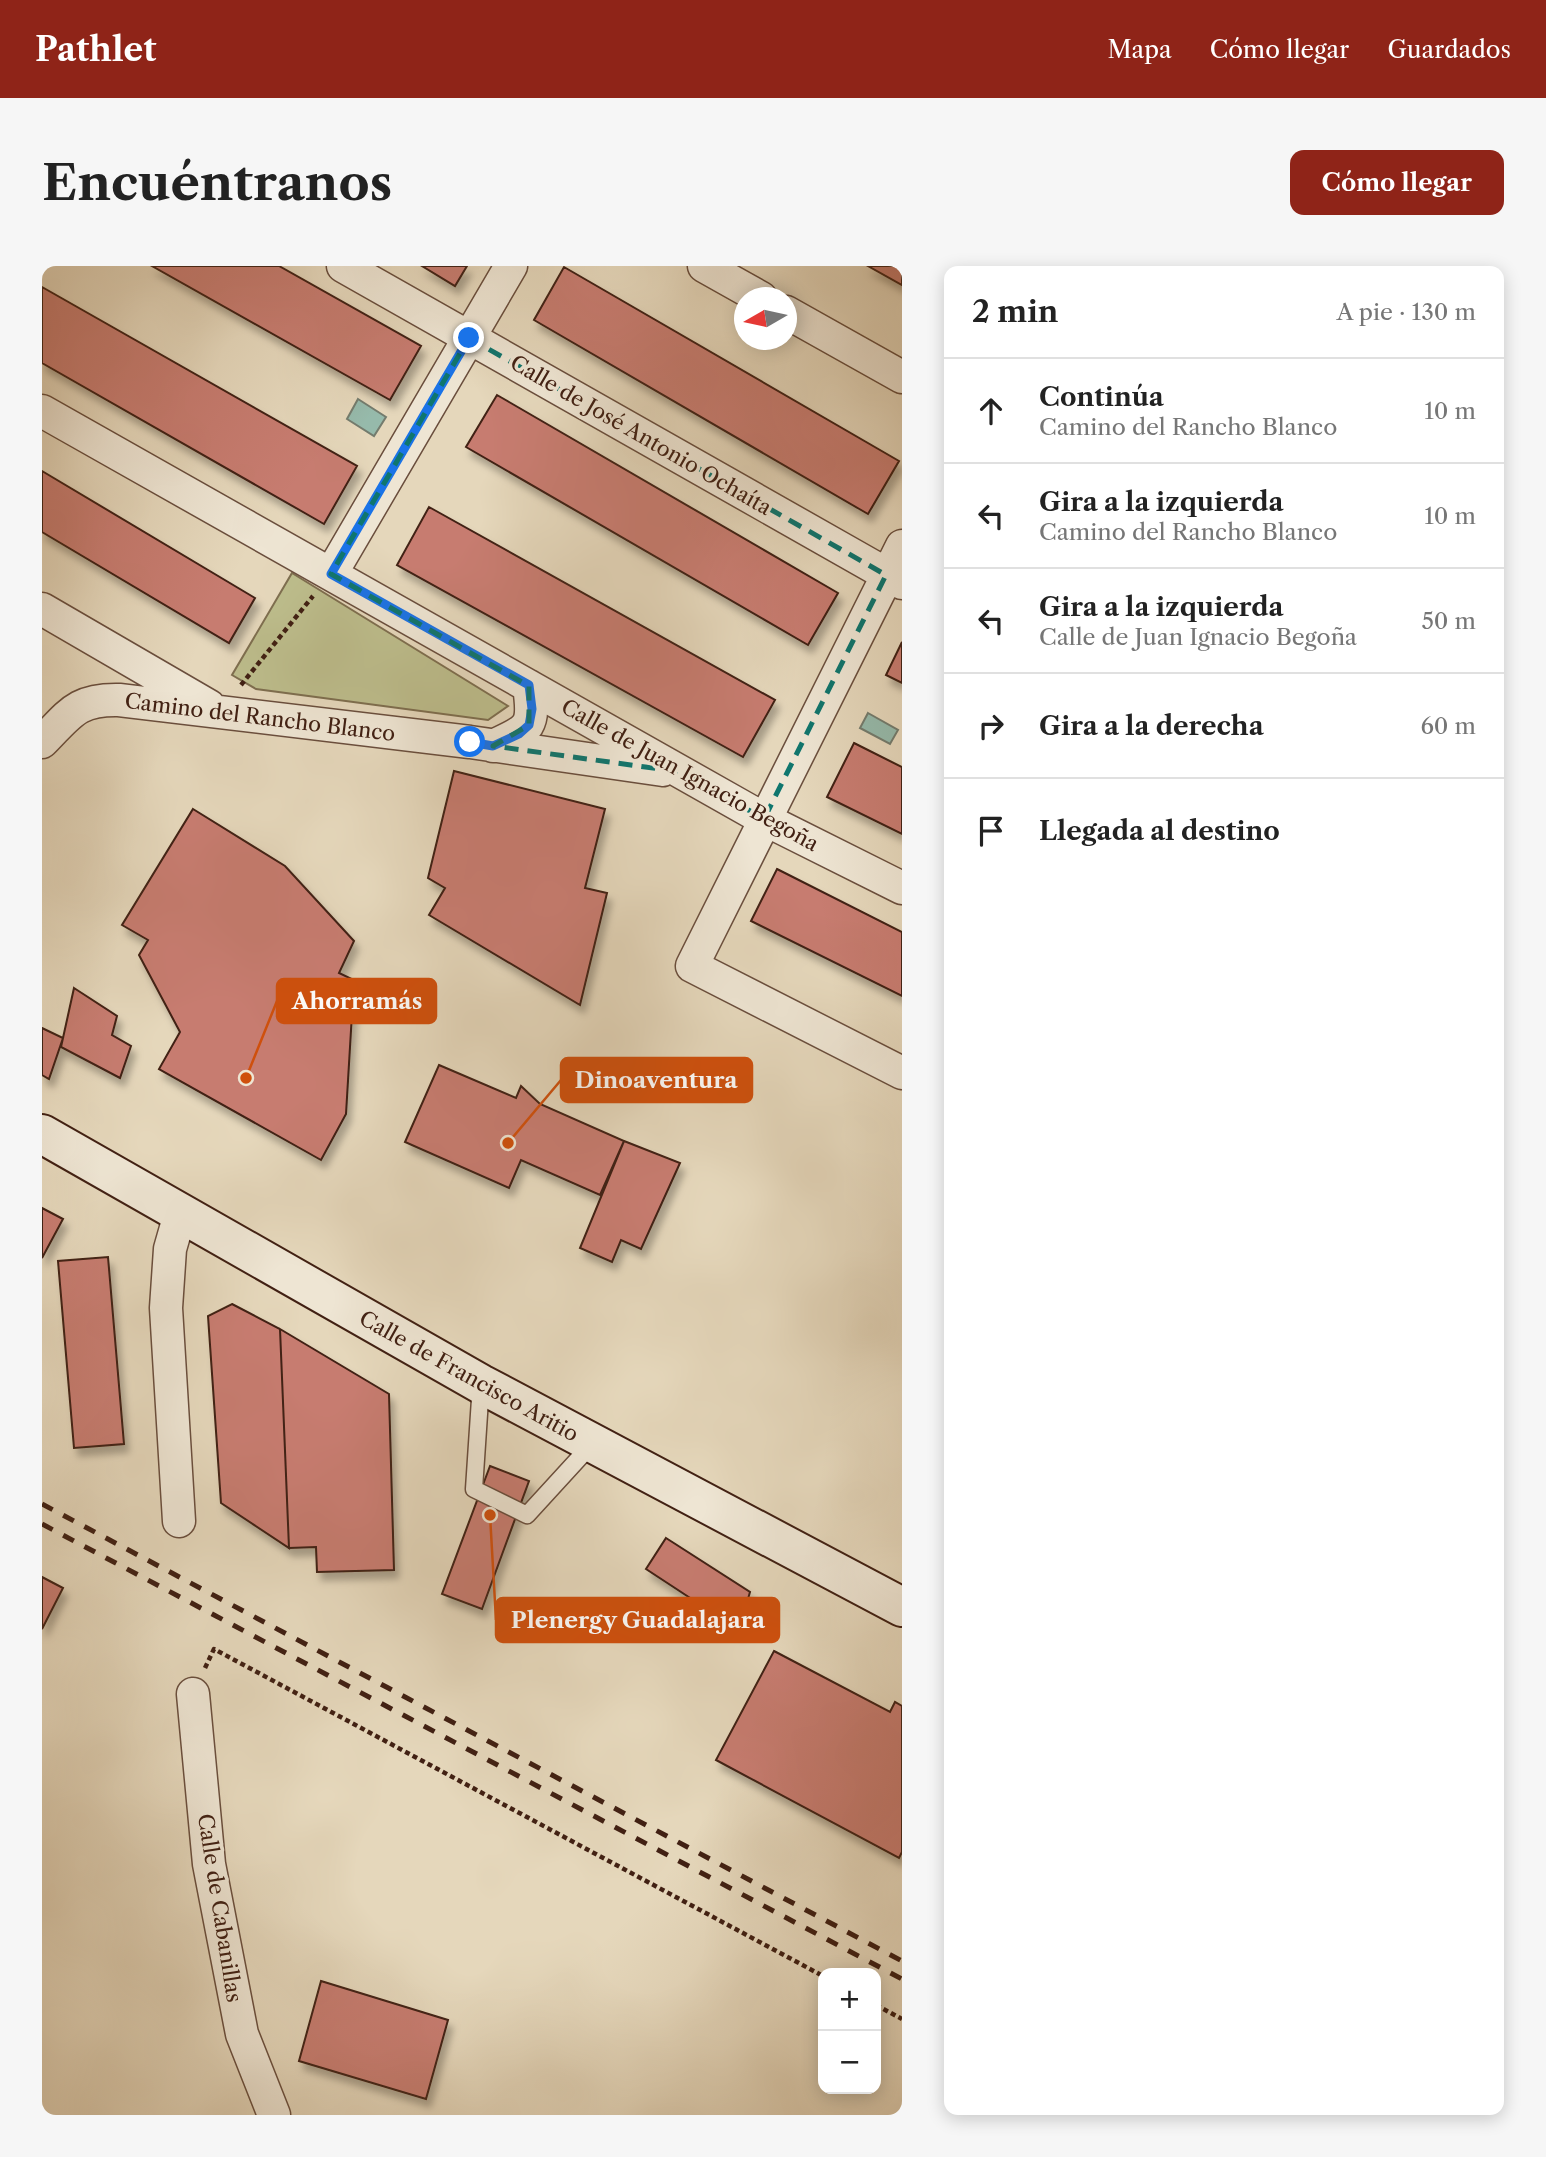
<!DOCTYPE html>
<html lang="es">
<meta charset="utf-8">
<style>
body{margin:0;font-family:"Libre Caslon Text",serif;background:#f6f6f6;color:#222}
.controls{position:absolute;right:21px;bottom:21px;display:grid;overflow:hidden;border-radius:14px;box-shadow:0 4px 18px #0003}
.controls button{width:63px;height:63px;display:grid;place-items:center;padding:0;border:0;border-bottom:2px solid #e0e0e0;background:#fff;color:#222;font:35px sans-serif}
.compass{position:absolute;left:692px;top:21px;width:63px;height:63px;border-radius:50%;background:#fff;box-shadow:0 4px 18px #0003;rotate:261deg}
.stop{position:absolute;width:21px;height:21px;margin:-16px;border:5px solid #1a73e8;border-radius:50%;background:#fff}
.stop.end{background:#1a73e8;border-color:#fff;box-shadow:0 2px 7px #0008}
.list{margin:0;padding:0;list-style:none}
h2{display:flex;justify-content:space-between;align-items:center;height:91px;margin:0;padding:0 28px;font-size:30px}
h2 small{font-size:23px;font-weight:400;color:#767676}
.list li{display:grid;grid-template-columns:46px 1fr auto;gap:21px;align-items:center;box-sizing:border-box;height:105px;padding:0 28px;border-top:2px solid #e0e0e0}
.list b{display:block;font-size:26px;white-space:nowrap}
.list p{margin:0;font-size:23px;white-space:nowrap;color:#767676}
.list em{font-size:23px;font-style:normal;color:#767676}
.icon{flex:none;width:38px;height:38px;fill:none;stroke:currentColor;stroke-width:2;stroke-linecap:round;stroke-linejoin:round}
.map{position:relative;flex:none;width:860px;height:1849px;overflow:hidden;border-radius:14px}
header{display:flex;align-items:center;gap:42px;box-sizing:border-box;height:98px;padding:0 35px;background:#8f2418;color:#fff}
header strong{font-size:33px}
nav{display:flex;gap:38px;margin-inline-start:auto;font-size:24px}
.intro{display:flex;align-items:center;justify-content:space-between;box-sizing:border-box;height:168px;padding:0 42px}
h1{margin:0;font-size:49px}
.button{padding:18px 32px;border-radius:14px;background:#8f2418;color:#fff;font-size:24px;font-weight:700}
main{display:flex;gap:42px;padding:0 42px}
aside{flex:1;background:#fff;border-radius:14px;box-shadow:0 4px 18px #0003}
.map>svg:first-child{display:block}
.green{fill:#bcbc8b;stroke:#7e6e4f;stroke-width:2}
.water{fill:#96baab;stroke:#747c6e;stroke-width:2}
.building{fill:#c77b70;stroke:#412013;stroke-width:2;filter:url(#shadow)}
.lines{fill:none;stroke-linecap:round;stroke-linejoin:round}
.lane-casing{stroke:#6a4e3d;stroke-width:19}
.street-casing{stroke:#6a4e3d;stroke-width:35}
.secondary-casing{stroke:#412013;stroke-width:42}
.path{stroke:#412013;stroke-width:4.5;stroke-dasharray:5 3.5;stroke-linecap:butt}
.lane{stroke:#eee5d3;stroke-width:16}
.street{stroke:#eee5d3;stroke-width:32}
.secondary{stroke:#eee5d3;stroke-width:38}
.rail{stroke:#412013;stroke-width:5;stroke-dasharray:12 12;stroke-linecap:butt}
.route{stroke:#1a73e8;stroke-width:9}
.marked{fill:none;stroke:#0f766e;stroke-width:5;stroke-dasharray:14 9;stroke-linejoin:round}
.labels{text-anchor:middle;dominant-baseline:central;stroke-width:7;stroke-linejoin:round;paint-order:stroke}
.street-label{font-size:21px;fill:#412013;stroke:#eee5d3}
.leader{fill:none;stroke:#cf500d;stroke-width:2.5}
.callout-dot{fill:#cf500d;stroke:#eee5d3;stroke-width:2.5}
.callout{fill:#cf500d;stroke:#cf500d;stroke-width:2.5}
.callout-label{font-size:23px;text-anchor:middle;font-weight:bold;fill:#fff}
</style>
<header>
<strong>Pathlet</strong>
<nav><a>Mapa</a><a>Cómo llegar</a><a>Guardados</a></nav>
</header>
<div class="intro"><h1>Encuéntranos</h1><a class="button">Cómo llegar</a></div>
<main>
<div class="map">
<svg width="860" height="1849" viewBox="0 0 860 1849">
<defs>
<filter id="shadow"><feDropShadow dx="4.5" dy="8" stdDeviation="3.5" flood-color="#0004"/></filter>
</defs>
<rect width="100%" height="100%" fill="#e5d7bb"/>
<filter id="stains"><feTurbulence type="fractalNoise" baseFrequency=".00286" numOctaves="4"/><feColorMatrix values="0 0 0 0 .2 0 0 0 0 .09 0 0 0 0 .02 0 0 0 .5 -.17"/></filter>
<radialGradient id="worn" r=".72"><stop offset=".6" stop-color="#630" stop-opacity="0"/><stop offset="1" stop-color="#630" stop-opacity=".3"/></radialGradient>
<path class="green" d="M250,307L466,440L446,454L214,423L190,409Z"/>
<path class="water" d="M316,133L344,151L332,170L305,153Z
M826,447L856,464L848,478L818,462Z"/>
<path class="building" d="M110,0H237L379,80L348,134Z
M380,0H425L413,20Z
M826,0H860V19Z
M522,1L857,195L826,248L492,54Z
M0,21L315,200L282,258L0,97Z
M455,129L796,327L766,379L424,181Z
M0,205L213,332L187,377L0,266Z
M387,241L733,434L701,491L355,299Z
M860,376V417L844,409Z
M812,477L860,501V568L785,531Z
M412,505L563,543L543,622L565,627L538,739L387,649L403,622L386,612Z
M151,543L243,600L312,675L297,707L312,714L304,848L279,894L117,803L138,766L97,689L106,674L80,659Z
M735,603L860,666V730L709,655Z
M32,722L75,750L70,769L89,780L78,812L19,781Z
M0,762L21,772L7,813L0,809Z
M397,799L474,832L479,820L498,838L582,875L558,929L479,894L467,922L363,876Z
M582,875L638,897L599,983L579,974L570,996L538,982Z
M0,942L21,953L0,992Z
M66,991L82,1178L32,1182L16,995Z
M190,1038L238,1063L247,1282L179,1237L166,1050Z
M238,1063L347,1128L352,1304L275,1306L274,1281L247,1282Z
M448,1200L487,1215L440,1343L400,1328Z
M624,1272L708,1326L697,1364L604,1303Z
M0,1311L21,1322L0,1363Z
M732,1385L848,1446L853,1436L860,1440V1586L857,1592L674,1494Z
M279,1715L406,1754L384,1833L257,1795Z"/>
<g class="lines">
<defs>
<path id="lane" d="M439,1118L432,1223L485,1249L550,1178"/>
<path id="street" d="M301,0L860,317
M662,0L719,32
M744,46L860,111
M0,145L722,553L860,622
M860,280L650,700L860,807
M289,308L469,0
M0,343L167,440
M0,476C28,448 34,433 77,434L428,476L621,504
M451,480C488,463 493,462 487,420
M137,1255L124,1042L128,983L138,948
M151,1428L167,1598L200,1768L232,1849"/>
<path id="secondary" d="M0,868L439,1118L860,1341"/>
</defs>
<use href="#lane" class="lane-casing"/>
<use href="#street" class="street-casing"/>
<use href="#secondary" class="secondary-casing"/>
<path class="path" d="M199,419L271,330
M163,1402L172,1383L781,1710
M834,1739L860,1753"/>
<use href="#lane" class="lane"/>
<use href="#street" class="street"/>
<use href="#secondary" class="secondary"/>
<path class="rail" d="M0,1238L860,1695
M0,1258L860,1713"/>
</g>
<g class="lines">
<path class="route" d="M427,72L289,308L487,419L490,443L487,459L477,468L451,480L428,476"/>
</g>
<path class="marked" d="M427,72L844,309L722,553L640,506L451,480L487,459V420L289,308Z"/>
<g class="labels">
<g class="street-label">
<text transform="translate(599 169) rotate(30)">Calle de José Antonio Ochaíta</text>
<text transform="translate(218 451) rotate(7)">Camino del Rancho Blanco</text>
<text transform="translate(648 509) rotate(29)">Calle de Juan Ignacio Begoña</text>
<text transform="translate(427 1110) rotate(29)">Calle de Francisco Aritio</text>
<text transform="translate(178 1642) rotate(81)">Calle de Cabanillas</text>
</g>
</g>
<path class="leader" d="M204 812L235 735M466 877L519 814M448 1249L454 1354"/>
<g class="callout-dot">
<circle cx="204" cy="812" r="7"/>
<circle cx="466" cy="877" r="7"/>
<circle cx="448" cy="1249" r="7"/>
</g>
<g class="callout">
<rect x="235" y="713" width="159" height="44" rx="7"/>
<rect x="519" y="792" width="191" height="44" rx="7"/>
<rect x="454" y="1332" width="283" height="44" rx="7"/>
</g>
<g class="callout-label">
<text x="315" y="743">Ahorramás</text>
<text x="614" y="822">Dinoaventura</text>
<text x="596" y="1362">Plenergy Guadalajara</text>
</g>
<rect width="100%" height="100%" filter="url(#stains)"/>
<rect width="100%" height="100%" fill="url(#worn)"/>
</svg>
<div class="controls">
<button>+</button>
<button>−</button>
</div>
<svg class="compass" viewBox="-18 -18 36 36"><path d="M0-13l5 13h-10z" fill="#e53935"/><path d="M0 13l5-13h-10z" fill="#767676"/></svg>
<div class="stop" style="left:428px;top:476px"></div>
<div class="stop end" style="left:427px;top:72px"></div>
</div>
<aside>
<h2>2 min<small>A pie · 130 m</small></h2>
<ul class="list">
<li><svg class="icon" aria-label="ahead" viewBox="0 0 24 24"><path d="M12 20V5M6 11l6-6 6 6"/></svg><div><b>Continúa</b><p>Camino del Rancho Blanco</p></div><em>10 m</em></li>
<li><svg class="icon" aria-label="left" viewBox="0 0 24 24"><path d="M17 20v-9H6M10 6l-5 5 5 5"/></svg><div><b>Gira a la izquierda</b><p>Camino del Rancho Blanco</p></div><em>10 m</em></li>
<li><svg class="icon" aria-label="left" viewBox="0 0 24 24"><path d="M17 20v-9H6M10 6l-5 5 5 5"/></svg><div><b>Gira a la izquierda</b><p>Calle de Juan Ignacio Begoña</p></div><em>50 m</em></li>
<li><svg class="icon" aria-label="right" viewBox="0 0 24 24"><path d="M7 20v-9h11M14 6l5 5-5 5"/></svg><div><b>Gira a la derecha</b></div><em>60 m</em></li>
<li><svg class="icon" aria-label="arrive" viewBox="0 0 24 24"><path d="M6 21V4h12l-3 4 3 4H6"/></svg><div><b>Llegada al destino</b></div></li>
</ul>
</aside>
</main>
